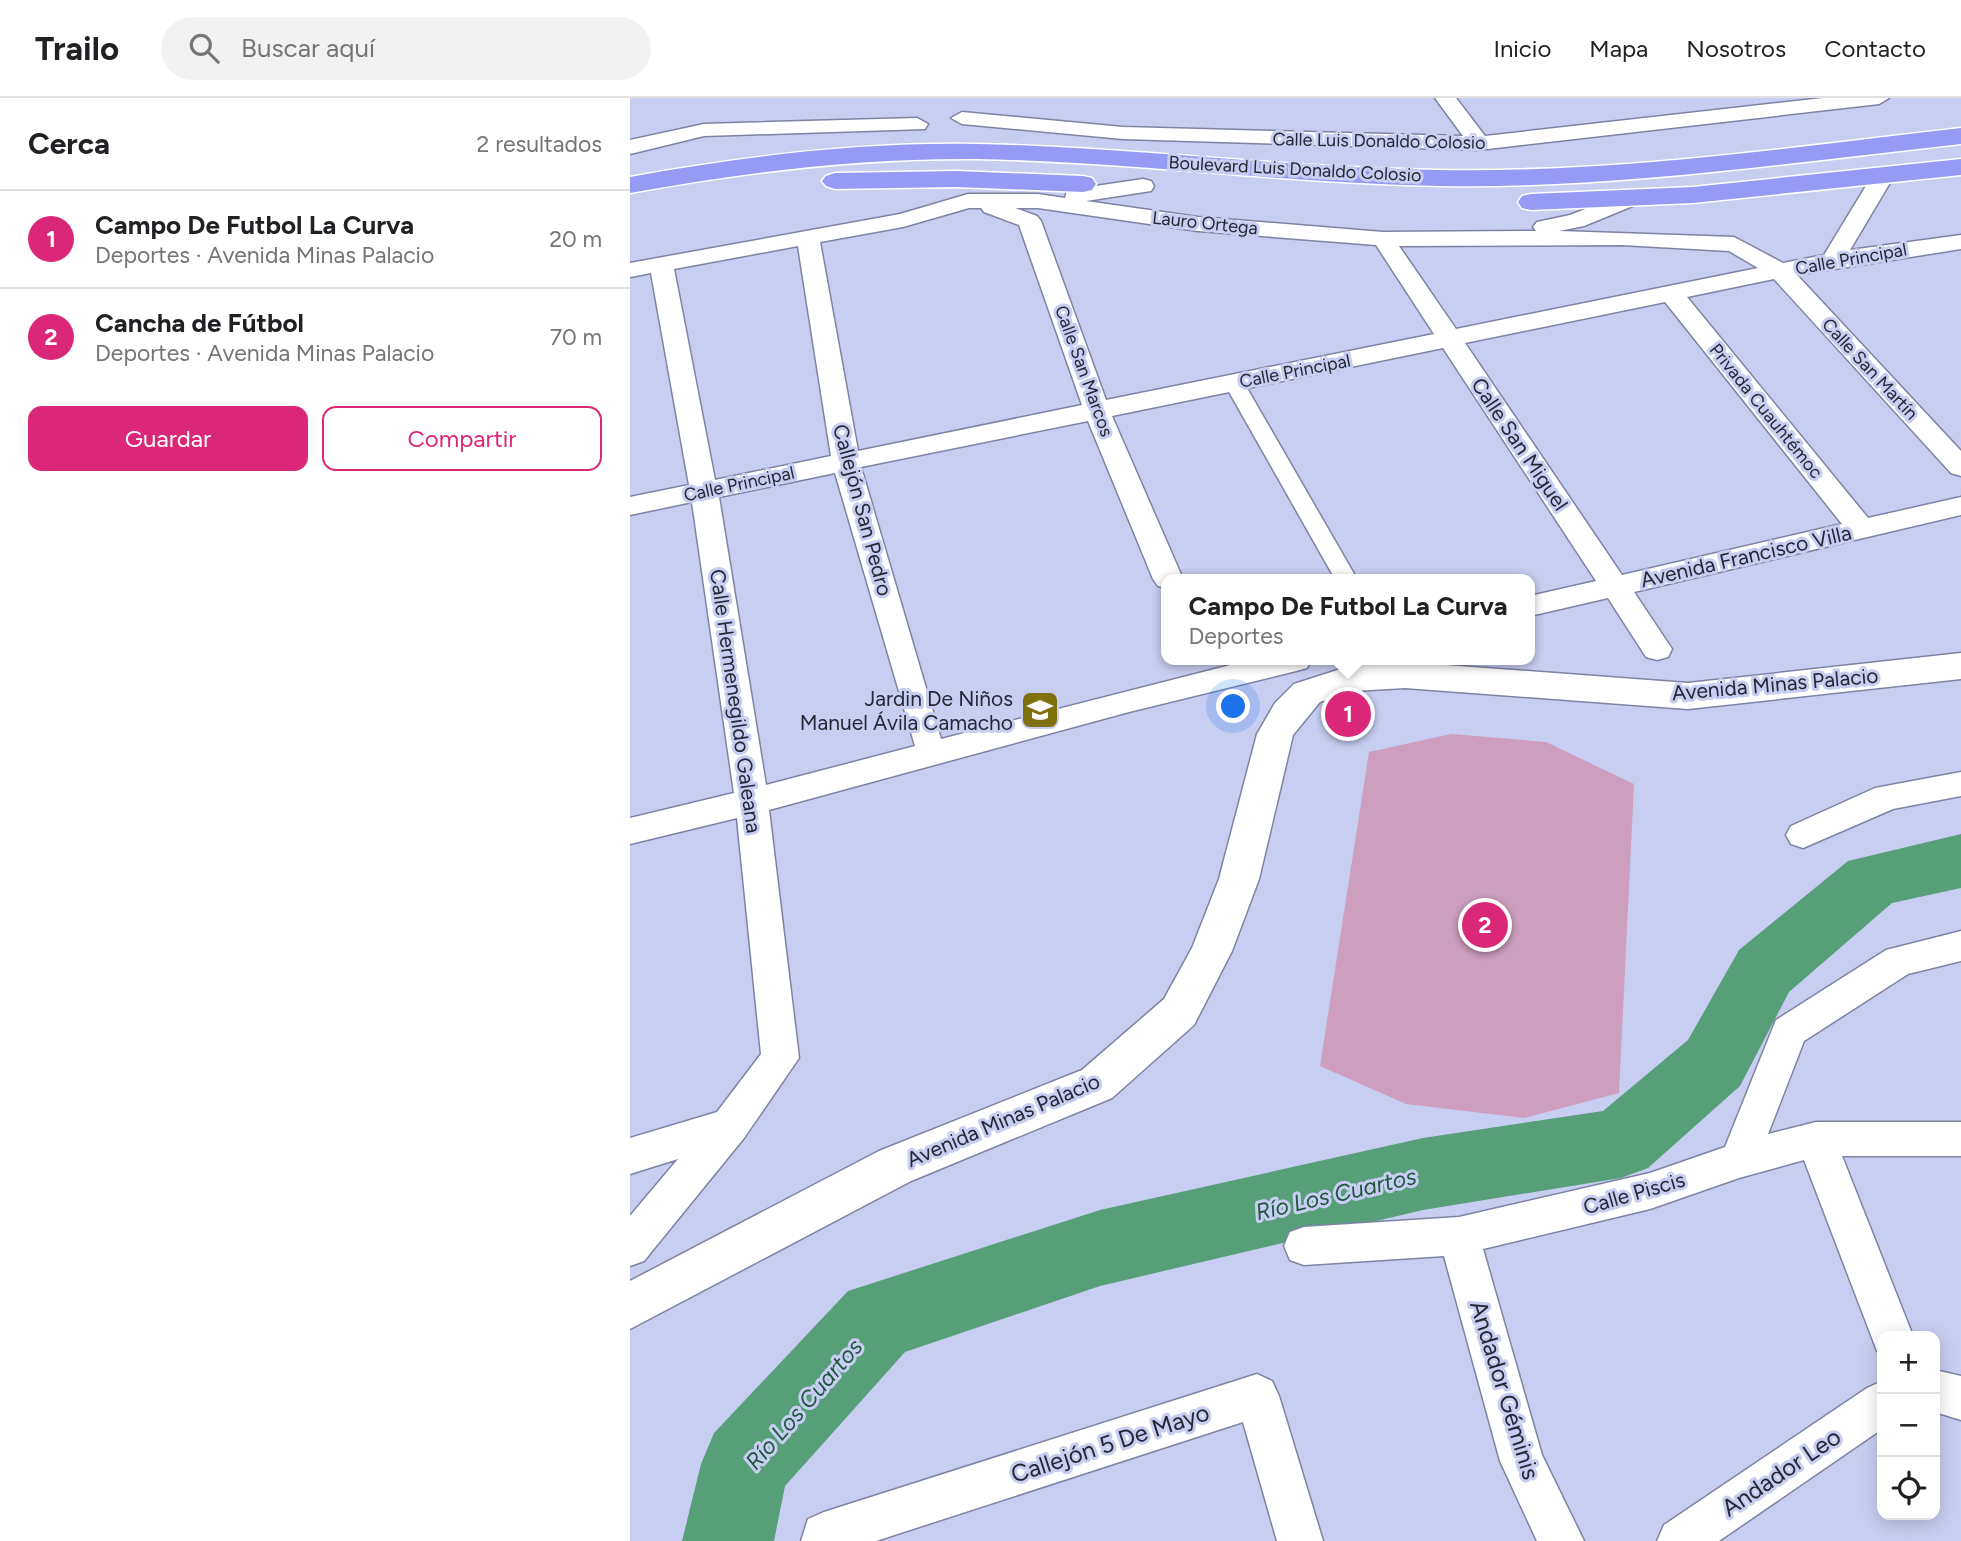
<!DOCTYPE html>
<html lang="es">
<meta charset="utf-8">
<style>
body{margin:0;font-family:Figtree,sans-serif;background:#f2f2f2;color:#202124}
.controls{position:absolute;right:21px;bottom:21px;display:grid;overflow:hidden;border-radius:14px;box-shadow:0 4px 18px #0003}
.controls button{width:63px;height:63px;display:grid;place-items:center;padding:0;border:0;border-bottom:2px solid #e0e0e0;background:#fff;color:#202124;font:35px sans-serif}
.you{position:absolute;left:604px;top:609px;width:24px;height:24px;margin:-18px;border:5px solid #fff;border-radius:50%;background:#1a73e8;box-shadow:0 0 0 10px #1a73e833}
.badge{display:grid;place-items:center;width:46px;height:46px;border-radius:50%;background:#db2777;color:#fff;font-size:23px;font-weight:700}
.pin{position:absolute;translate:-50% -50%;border:4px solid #fff;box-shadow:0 2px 7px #0006}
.popup{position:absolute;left:531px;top:476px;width:374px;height:91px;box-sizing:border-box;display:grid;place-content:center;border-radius:14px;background:#fff;filter:drop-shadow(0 2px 5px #0005);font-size:23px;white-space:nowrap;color:#757577}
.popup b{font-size:26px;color:#202124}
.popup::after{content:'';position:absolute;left:50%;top:100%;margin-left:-14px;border:14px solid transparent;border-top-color:#fff}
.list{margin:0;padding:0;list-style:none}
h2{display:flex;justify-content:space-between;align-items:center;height:91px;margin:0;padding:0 28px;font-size:30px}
h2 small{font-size:23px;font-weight:400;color:#757577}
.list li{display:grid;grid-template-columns:46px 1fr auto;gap:21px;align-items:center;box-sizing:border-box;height:98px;padding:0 28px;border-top:2px solid #e0e0e0}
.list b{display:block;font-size:26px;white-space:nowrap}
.list p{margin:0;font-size:23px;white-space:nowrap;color:#757577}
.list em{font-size:23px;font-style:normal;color:#757577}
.actions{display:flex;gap:14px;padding:21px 28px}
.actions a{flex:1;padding:16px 0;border:2px solid #db2777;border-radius:14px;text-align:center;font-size:24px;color:#db2777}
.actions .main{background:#db2777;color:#fff}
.icon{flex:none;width:38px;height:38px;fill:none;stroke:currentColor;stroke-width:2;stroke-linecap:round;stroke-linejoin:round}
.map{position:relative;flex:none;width:1331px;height:1443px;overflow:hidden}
header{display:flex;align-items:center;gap:42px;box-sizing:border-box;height:98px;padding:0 35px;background:#fff;border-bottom:2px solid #e0e0e0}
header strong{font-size:33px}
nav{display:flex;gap:38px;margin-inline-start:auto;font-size:24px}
.search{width:490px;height:63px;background:#f2f2f2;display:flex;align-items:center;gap:18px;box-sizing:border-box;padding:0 24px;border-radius:38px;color:#757577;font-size:26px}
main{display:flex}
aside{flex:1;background:#fff}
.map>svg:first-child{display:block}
.green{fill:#cd9ebe}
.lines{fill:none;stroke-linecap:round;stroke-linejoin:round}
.river{fill:#569f78;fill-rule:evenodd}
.pedestrian-casing{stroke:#7e83a4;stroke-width:3}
.minor-casing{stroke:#7e83a4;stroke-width:3}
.secondary-casing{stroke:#7e83a4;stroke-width:3}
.trunk-casing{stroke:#fff;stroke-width:3}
.pedestrian{fill:#fff;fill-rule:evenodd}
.minor{fill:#fff;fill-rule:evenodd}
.secondary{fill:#fff;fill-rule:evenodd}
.trunk{fill:#969af4;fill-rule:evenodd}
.labels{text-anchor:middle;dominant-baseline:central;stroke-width:6;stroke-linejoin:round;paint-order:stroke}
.far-street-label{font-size:18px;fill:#252734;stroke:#c8cef2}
.street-label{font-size:21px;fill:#252734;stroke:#c8cef2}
.poi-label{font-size:21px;fill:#252734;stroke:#c8cef2;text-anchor:end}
.water-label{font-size:23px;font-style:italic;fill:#20573c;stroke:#c8cef2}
.near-street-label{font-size:24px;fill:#252734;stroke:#c8cef2}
</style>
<header>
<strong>Trailo</strong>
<div class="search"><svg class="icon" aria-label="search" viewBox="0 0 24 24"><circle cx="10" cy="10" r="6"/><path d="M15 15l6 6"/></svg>Buscar aquí</div>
<nav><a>Inicio</a><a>Mapa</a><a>Nosotros</a><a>Contacto</a></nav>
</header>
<main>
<aside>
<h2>Cerca<small>2 resultados</small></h2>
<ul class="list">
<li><span class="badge">1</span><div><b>Campo De Futbol La Curva</b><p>Deportes · Avenida Minas Palacio</p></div><em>20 m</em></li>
<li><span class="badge">2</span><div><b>Cancha de Fútbol</b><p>Deportes · Avenida Minas Palacio</p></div><em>70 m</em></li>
</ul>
<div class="actions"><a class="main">Guardar</a><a>Compartir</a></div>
</aside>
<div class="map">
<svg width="1331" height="1443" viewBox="0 0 1331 1443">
<rect width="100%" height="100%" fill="#c8cef2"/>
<path class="green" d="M821,636L916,644L1004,686L989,995L894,1020L776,1006L690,968L739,654Z"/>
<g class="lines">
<path class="river" d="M1331,736V790L1262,805L1159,894L1110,988L1018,1070L991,1080L793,1112L470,1188L275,1254L155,1388L144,1443H52L71,1366L84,1335L218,1193L470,1112L793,1040L973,1013L1058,942L1109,852L1218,763Z"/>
<defs>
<path id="pedestrian" d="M604,279L614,285L727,481H705L594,285Z"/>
<path id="minor" d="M805,0H826L855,38L1193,0H1259L1249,6L849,52L493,41L332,26L321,20L332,14L493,29L833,38Z
M287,20L298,26L295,31L74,38L0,56V42L74,26Z
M1253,71L1264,78L1220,152L1331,137V151L1167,177L1331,353V378L1321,375L1144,181L1057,199L1238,420L1331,399V417L1004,494L1042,551L1038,559L1027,562L1016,559L978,500L900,518V498L966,483L813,250L482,318L553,481H536V490L528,488L523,481L458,323L231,369L311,641L620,562H681L677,570L666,573L499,614L139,712L169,960L114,1040L14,1163L0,1168V1118L48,1061L0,1076V1040L87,1014L131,956L107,720L0,746V720L104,695L62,404L0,417V399L59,387L21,175L0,179V165L270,116L338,96H408L435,100L437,93L445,91L513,81L521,83L524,88L521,93L456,103L568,119L753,134L906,133L903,129L907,124L940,117L1002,93L1010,95L1013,100L1010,105L954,128L929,133L1104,139L1153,165L1194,157L1242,78ZM339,110H351L354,114L389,127L452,307L228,353L190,144L273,129ZM385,110H408L568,133L746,147L804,236L476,302L411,123L407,118ZM992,147L1099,153L1128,170L826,231L769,148ZM168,148L201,358L85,382L44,171ZM1035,204L1212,426L992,477L835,245ZM205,375L285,648L136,687L89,399Z
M1331,674V698L1263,711L1173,750L1161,746L1156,737L1161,728L1245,690Z
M1331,833V863L1278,876L1174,943L1138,1036L1186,1024H1331V1058H1212L1283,1238H1252V1255L1247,1253L1174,1062L1109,1080L1020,1111L853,1151L912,1357L954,1443H907L870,1363L814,1158L674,1167L660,1162L654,1148L660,1134L674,1129L829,1119L1020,1075L1095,1049L1146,922L1256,852Z
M1305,1272L1331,1278V1322L1305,1314Z
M627,1276L642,1283L649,1298L693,1443H647L613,1324L246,1443H171L178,1421L194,1414Z
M1252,1283V1331L1089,1443H1027L1034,1427L1237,1290Z"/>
<path id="secondary" d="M1331,555V581L1058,611L775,590L724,593L690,604L663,637L629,781L602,853L564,927L482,1000L281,1083L0,1231V1183L249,1053L452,972L534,901L562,850L589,781L627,636L645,605L664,586L723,567L775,564L1058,585Z"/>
<path id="trunk" d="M1331,30V46C1158,65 984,91 809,88C655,85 501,64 347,61C229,60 115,74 0,95V79C115,58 230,44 347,46C501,49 655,70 809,72C984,75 1158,50 1331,30Z
M1331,61V77L1063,105L901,112L892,110L888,104L892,98L901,96L1063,89Z
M326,73L453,78L462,80L466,86L462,92L453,94L326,89L205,91L196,88L192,83L196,78L205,75Z"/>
</defs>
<use href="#pedestrian" class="pedestrian-casing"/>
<use href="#minor" class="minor-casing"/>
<use href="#secondary" class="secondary-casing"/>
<use href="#trunk" class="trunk-casing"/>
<use href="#pedestrian" class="pedestrian"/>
<use href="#minor" class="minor"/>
<use href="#secondary" class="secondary"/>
<use href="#trunk" class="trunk"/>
</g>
<defs>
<symbol id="school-square" viewBox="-11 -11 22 22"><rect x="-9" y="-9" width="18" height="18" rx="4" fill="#7f6f0d" stroke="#c8cef2"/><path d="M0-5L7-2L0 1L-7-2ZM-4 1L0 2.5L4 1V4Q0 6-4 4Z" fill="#fff"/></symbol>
</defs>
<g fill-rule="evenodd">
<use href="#school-square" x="388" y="590" width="44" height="44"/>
</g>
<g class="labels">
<g class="far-street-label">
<text transform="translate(749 43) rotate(1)">Calle Luis Donaldo Colosio</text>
<text transform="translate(665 71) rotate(3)">Boulevard Luis Donaldo Colosio</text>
<text transform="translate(575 125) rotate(6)">Lauro Ortega</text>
<text transform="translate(1221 161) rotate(-10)">Calle Principal</text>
<text transform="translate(1240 271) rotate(47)">Calle San Martín</text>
<text transform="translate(454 273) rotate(70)">Calle San Marcos</text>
<text transform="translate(665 273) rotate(-11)">Calle Principal</text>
<text transform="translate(1136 313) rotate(51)">Privada Cuauhtémoc</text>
<text transform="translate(109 386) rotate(-12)">Calle Principal</text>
</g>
<g class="street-label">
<text transform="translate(890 346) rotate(56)">Calle San Miguel</text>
<text transform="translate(233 412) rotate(75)">Callejón San Pedro</text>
<text transform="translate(1116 458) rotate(-13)">Avenida Francisco Villa</text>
<text transform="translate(1145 586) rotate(-5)">Avenida Minas Palacio</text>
<text transform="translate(106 603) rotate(82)">Calle Hermenegildo Galeana</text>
<text transform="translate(373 1022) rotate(-23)">Avenida Minas Palacio</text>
<text transform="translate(1004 1095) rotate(-16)">Calle Piscis</text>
</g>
<g class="poi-label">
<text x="383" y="600">Jardin De Niños<tspan x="383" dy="24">Manuel Ávila Camacho</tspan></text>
</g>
<g class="water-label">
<text transform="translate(706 1096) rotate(-13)">Río Los Cuartos</text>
<text transform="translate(174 1306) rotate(-49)">Río Los Cuartos</text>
</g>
<g class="near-street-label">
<text transform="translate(875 1292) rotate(73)">Andador Géminis</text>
<text transform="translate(480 1345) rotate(-18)">Callejón 5 De Mayo</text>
<text transform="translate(1151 1374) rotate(-34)">Andador Leo</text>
</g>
</g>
</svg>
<div class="controls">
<button>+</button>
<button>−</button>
<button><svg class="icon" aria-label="locate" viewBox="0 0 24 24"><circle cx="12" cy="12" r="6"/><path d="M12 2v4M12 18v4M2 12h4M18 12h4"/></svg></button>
</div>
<div class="you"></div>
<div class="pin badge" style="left:718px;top:616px">1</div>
<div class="popup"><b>Campo De Futbol La Curva</b>Deportes</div>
<div class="pin badge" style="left:855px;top:827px">2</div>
</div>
</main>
